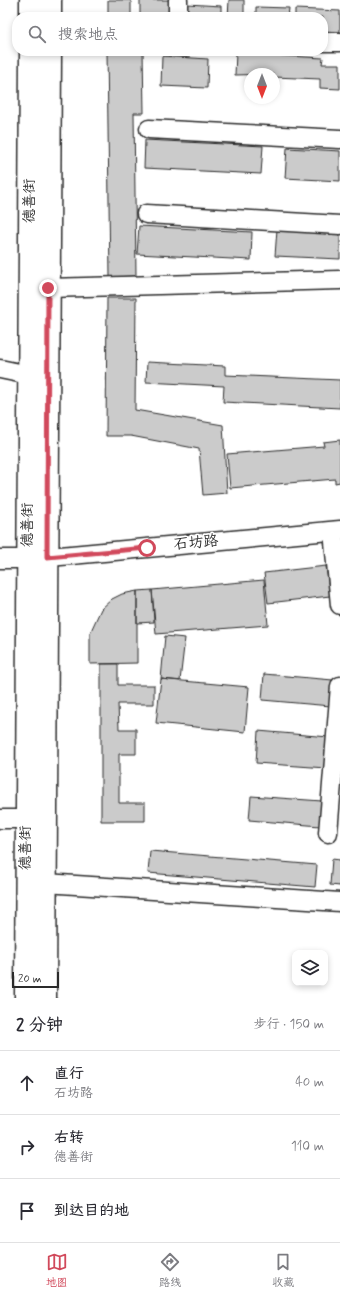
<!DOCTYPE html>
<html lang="zh">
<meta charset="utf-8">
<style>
body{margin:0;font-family:Mynerve,"LXGW WenKai TC",sans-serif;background:#f2f2f3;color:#2b2b33}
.controls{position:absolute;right:12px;bottom:12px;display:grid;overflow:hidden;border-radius:8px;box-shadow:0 2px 6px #0003}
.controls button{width:36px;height:36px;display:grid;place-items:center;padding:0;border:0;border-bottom:1px solid #e1e1e2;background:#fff;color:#2b2b33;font:20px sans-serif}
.compass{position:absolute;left:244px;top:68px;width:36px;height:36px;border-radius:50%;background:#fff;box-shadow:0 2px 6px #0003;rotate:180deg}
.scale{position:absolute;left:12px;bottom:10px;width:47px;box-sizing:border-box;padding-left:4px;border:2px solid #2b2b2b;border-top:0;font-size:11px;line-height:14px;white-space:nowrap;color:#2b2b2b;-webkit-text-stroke:3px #fff;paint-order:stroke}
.stop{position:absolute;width:12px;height:12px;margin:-9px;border:3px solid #d1495b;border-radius:50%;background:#fff}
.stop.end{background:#d1495b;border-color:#fff;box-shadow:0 1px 4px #0008}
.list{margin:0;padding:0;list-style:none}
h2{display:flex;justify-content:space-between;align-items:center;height:52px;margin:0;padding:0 16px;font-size:17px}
h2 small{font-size:13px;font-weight:400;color:#7c7c81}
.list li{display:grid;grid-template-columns:26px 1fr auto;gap:12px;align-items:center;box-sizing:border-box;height:64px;padding:0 16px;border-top:1px solid #e1e1e2}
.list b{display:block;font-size:15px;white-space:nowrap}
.list p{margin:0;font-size:13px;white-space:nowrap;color:#7c7c81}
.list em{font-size:13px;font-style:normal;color:#7c7c81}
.icon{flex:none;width:22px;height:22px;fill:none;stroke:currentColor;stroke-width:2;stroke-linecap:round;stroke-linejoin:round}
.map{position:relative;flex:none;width:340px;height:998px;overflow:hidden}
.search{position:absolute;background:#fff;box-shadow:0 2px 6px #0003;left:12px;right:12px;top:12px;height:44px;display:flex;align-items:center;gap:10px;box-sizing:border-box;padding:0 14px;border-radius:16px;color:#7c7c81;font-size:15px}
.sheet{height:244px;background:#fff}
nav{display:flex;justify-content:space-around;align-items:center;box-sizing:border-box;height:56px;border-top:1px solid #e1e1e2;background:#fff;font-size:11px;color:#7c7c81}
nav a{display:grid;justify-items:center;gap:2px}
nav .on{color:#d1495b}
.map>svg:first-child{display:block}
.building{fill:#cbcbcb;stroke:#2b2b2b}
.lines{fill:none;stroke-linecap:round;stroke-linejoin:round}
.minor-casing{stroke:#2b2b2b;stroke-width:21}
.major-casing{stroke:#2b2b2b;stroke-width:25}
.minor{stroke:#fff;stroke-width:18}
.major{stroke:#fff;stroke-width:22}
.route{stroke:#d1495b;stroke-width:5}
.labels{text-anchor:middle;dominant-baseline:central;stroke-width:3;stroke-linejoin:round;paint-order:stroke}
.street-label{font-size:15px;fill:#2b2b2b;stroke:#fff}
</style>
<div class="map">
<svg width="340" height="998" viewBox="0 0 340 998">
<rect width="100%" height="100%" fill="#fff"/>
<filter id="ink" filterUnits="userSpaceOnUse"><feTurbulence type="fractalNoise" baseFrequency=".025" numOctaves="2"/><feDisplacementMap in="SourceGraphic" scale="8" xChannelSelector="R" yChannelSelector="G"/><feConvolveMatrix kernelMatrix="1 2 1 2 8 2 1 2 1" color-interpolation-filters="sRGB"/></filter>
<g filter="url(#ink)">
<path class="building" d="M108,0H131V17H108Z
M140,0H171V17H140Z
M229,0H244V17H228Z
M187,4L221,6V17H186Z
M256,7L289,8L288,17H256Z
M295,9L340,11V32L323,31V17H295Z
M107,51H143L144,113H134L136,276L110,277Z
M236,53L323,58L322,64H340V89L320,88V79L274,77V74L235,75Z
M162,56L208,59L207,88L161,86Z
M145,140L263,146L261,174L144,168Z
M287,148L340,151V181L285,178Z
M139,226L252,232L251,260L137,254Z
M277,229L340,232V259L275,256Z
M107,298H136L135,410L223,425L227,493L203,495L199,449L131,436H106Z
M147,362L225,366V375L340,380V408L223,402L224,386L146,382Z
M340,440V482L335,483V479L230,488L227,454L324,446L323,442Z
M326,566L330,596L268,603L264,573Z
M264,580L268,625L156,634L152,590Z
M152,590L154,622L137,623V591Z
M137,591V663L90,664V633L101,609L112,599L122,594Z
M165,636L185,638L180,681L161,679Z
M101,664H118V685H154V704H118L119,729H136V754H119V803H145V821H101Z
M264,674L333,680L331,706L262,700Z
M161,679L249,687L245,732L156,723Z
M258,731L329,737L326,768L256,763Z
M251,796L322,801L320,826L249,820Z
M150,851L317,865L315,887L148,873Z
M332,859L340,860V886L330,885Z"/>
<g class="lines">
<defs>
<path id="minor" d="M178,17V0
M323,42H340
M149,129L340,139
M146,214L340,225
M48,288L340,280
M0,369L29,375
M333,531L340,605
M0,559H28L340,530
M0,819H27
M328,833L340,686
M45,883L340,902"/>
<path id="major" d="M31,17V0
M50,17V0
M26,998L31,51
M45,998L50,51"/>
</defs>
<use href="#minor" class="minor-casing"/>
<use href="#major" class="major-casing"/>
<use href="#minor" class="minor"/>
<use href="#major" class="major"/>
</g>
</g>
<g class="lines" filter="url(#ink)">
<path class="route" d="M48,288L47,557L147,548"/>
</g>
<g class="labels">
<g class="street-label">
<text transform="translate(30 201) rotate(-90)">德善街</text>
<text transform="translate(28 525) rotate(-90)">德善街</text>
<text transform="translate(196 543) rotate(-5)">石坊路</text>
<text transform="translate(26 848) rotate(-90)">德善街</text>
</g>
</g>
</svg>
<div class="controls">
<button><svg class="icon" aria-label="layers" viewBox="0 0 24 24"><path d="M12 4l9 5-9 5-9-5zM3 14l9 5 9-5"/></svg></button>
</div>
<svg class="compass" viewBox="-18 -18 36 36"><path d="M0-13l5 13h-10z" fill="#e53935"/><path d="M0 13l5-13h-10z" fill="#7c7c81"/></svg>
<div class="scale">20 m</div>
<div class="stop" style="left:147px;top:548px"></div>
<div class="stop end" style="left:48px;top:288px"></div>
<div class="search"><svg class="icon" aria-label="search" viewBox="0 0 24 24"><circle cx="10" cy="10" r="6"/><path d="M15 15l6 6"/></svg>搜索地点</div>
</div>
<section class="sheet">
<h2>2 分钟<small>步行 · 150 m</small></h2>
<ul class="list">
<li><svg class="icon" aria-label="ahead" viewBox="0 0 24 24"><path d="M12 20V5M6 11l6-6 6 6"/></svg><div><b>直行</b><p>石坊路</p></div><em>40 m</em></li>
<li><svg class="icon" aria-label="right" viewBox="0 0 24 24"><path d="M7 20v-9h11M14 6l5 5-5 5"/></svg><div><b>右转</b><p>德善街</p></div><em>110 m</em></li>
<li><svg class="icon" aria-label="arrive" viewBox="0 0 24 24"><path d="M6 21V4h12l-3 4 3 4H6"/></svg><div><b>到达目的地</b></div></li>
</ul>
</section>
<nav>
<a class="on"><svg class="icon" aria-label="map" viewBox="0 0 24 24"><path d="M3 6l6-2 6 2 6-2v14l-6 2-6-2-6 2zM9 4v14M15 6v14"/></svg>地图</a>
<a><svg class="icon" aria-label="directions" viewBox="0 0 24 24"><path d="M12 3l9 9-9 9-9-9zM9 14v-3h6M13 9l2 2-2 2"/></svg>路线</a>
<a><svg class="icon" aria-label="saved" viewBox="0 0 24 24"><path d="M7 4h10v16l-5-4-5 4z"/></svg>收藏</a>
</nav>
